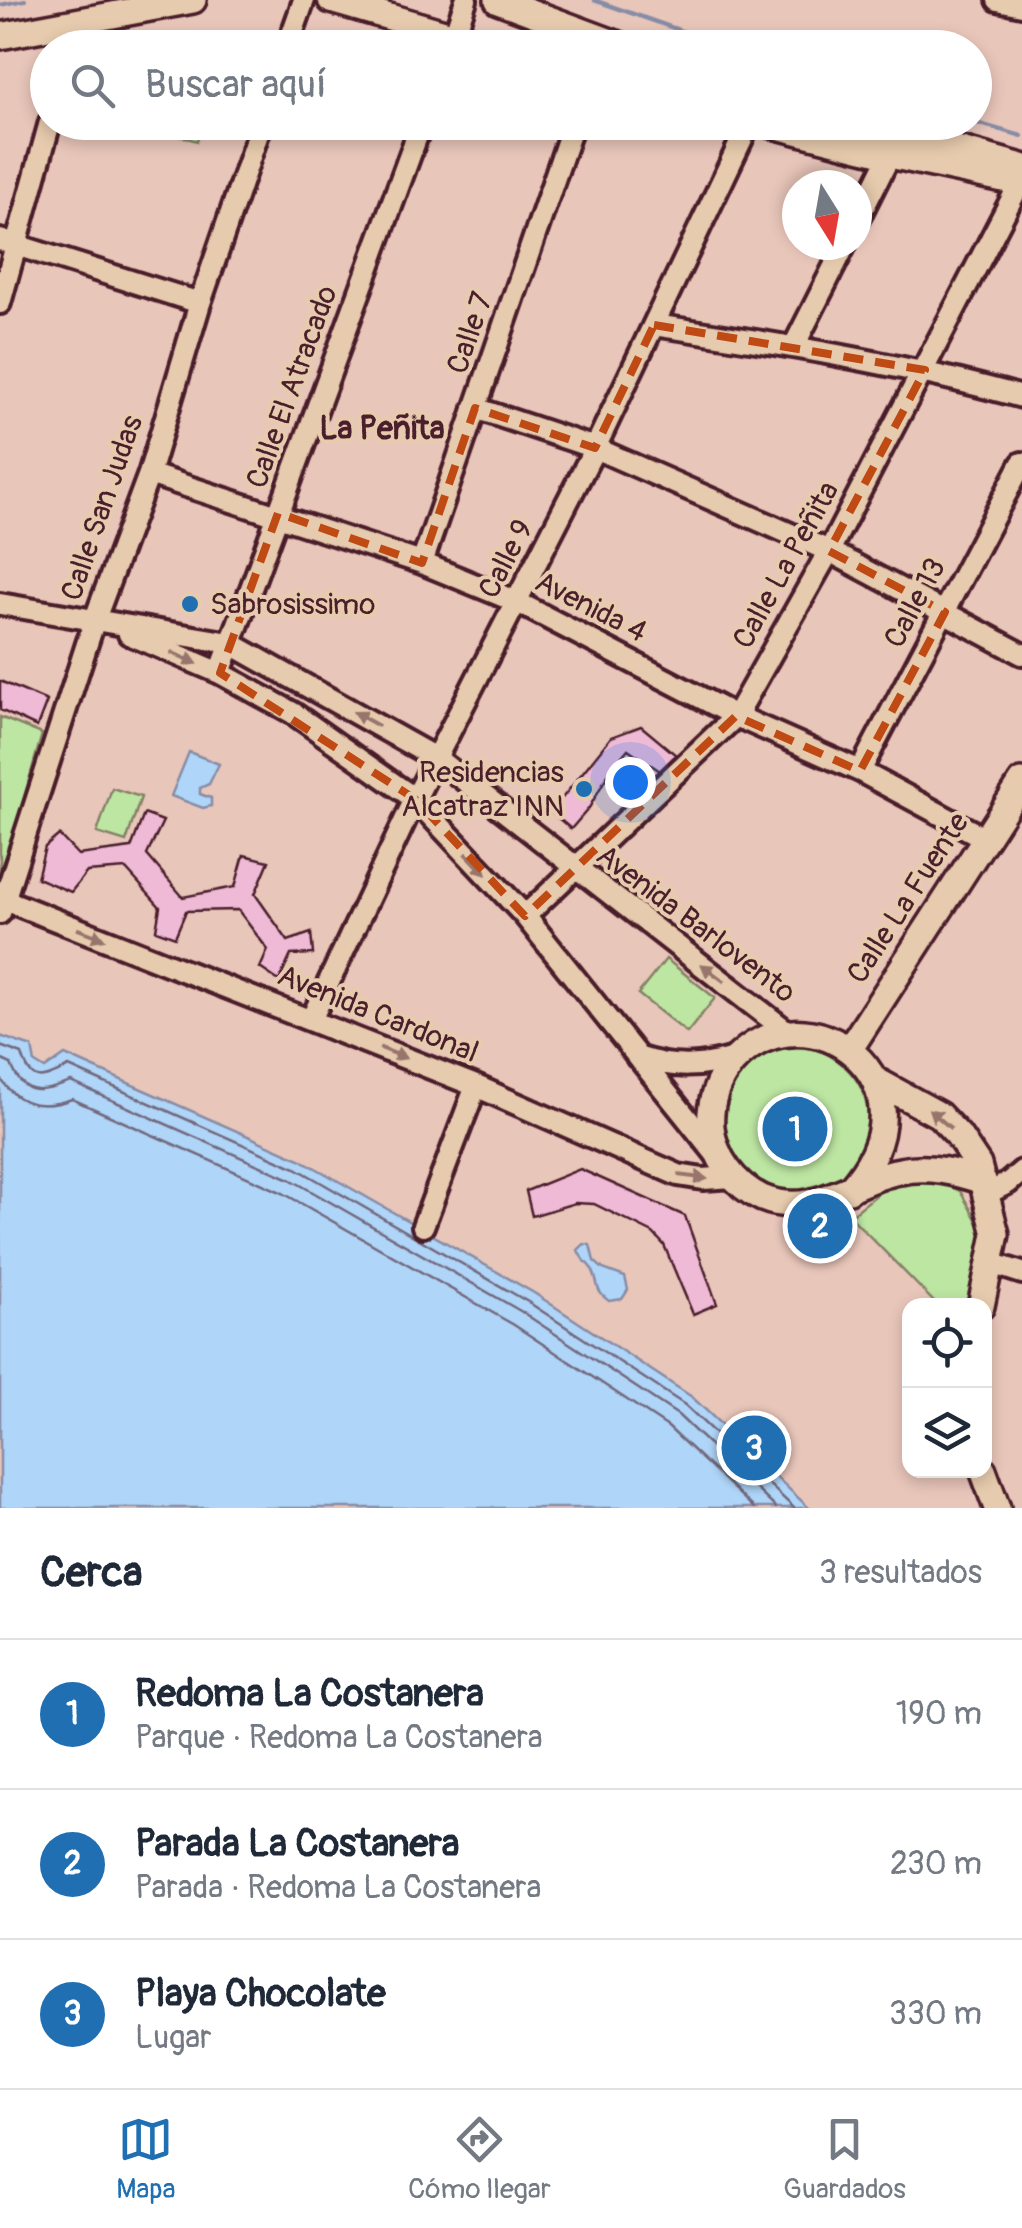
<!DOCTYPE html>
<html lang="es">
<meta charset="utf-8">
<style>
body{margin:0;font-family:Pangolin,sans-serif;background:#f2f2f3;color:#1f2937}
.controls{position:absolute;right:30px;bottom:30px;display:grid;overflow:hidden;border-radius:20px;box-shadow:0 5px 15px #0003}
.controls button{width:90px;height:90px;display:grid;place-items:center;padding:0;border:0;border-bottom:2px solid #e0e1e3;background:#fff;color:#1f2937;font:50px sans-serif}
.compass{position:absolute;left:782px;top:170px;width:90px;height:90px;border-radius:50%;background:#fff;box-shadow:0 5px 15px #0003;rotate:169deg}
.you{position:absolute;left:630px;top:782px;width:35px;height:35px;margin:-25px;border:8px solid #fff;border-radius:50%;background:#1a73e8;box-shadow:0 0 0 15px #1a73e833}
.badge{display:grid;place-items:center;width:65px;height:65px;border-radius:50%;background:#1f6fb2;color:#fff;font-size:32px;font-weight:700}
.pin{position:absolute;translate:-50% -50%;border:5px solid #fff;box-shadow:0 2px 10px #0006}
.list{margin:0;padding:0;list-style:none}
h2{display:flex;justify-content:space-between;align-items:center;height:130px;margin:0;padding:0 40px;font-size:42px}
h2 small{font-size:32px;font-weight:400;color:#747a83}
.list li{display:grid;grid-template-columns:65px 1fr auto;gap:30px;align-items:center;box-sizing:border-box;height:150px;padding:0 40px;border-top:2px solid #e0e1e3}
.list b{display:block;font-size:38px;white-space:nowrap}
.list p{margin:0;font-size:32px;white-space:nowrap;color:#747a83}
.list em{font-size:32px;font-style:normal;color:#747a83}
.icon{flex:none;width:55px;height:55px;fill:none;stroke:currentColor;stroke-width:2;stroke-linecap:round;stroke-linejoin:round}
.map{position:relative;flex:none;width:1022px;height:1508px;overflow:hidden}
.search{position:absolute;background:#fff;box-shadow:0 5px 15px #0003;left:30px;right:30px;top:30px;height:110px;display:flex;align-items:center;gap:25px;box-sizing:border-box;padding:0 35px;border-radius:55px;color:#747a83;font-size:38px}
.sheet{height:580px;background:#fff}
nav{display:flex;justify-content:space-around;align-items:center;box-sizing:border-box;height:140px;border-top:2px solid #e0e1e3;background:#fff;font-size:28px;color:#747a83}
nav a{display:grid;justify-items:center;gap:5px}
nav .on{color:#1f6fb2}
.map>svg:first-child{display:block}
.green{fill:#bde6a2;stroke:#848266;stroke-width:2.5}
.water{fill:#afd5f8;stroke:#878ca6;stroke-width:2.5}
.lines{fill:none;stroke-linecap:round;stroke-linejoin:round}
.shore{stroke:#72687d;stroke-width:2.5}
.stream{stroke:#878ca6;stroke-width:4}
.building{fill:#eebad6;stroke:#4a1f2b;stroke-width:2.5}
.minor-casing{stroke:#4a1f2b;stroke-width:28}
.major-casing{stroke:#4a1f2b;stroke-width:32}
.minor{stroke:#e7cbae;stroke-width:20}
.major{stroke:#e7cbae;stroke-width:25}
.oneway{fill:#98756c}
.marked{fill:none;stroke:#c04a14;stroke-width:8;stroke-dasharray:20 12;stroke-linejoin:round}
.poi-dot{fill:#1f6fb2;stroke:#e7cbae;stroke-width:4}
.labels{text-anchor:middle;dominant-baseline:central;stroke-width:8;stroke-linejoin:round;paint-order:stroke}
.street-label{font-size:30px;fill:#4a1f2b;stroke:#e7cbae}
.poi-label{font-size:30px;fill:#4a1f2b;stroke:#e7cbae;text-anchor:start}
.neighbourhood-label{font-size:32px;font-weight:bold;fill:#4a1f2b;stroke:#e7cbae}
</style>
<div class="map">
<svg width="1022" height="1508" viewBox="0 0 1022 1508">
<rect width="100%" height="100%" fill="#e9c6ba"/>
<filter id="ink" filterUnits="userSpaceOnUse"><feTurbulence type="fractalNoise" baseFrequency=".01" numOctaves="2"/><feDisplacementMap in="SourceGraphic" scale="20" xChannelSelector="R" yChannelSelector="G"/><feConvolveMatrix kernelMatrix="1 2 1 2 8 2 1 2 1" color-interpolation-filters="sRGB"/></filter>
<g filter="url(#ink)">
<path class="green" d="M137,123V122L203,123L197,141Z
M0,717L42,734L1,879H0Z
M112,788L141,797L126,842L97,833Z
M666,959L715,998L687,1033L638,994Z
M722 1120a73 73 0 1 1 146 0a73 73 0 1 1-146 0Z
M929,1176L960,1191L980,1226L983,1252L966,1305H937L850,1216L885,1188Z"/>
<path class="water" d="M189,752L219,764L209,784L200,788V794L211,798V806L203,808L171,796Z
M0,1036L32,1047L35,1063L45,1069L65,1055L300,1159L534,1293L692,1397L809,1508H0Z
M584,1244L590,1245L594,1261L603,1269L625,1277L628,1290L622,1299L609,1301C593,1289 600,1285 593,1271C589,1263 581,1260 578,1250Z"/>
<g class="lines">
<path class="shore" d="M0,1046L22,1054C32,1088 44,1078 69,1067L296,1168L528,1302L685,1405L794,1508
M0,1059L11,1064C24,1099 43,1092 71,1082L290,1179L522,1312L678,1415L776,1508
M0,1077C17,1107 44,1109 72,1099L283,1193L514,1325L668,1427L754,1508"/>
<path class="stream" d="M594,0L730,48
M0,5L25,0
M973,122L1022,136"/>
</g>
<path class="building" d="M0,681L47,701L37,727L0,710Z
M641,726L676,755L660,771L628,749L611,769L589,808L571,829L551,812L611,737Z
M144,814L163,821L147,855L183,897L235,887L244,855L269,861L255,894L288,941L311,933L313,954L291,955L279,981L260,968L268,950L238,910L186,911L175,937L156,930L160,907L126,869L87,872L71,892L37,878L45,847L59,835L78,855L131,848Z
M580,1169L685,1216L717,1304L693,1314L664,1245L653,1233L594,1204L575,1203L532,1216L526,1191Z"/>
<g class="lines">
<defs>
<path id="minor" d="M998,0L1022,5
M68,25L69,48
M287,48L304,0
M450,48L466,0
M857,221L890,155
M0,240L200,303
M0,303L50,122
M654,325C780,344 899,363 1022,397
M794,346L845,245
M475,408L595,448L829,551L1022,654
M149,474L422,563L517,602L736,716L860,771L986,839
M422,563L574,122
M0,604L230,643L437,759L789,1033
M129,634L220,673L293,713L415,799L525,916L715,1153
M220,673L422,122
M860,771L1022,463
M0,898L476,1086L678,1175L703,1179L733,1177
M0,913L95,619L149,474L200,303L262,122
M525,916L736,716L829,551L1020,183
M311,1020L415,799L595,448L750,122
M637,1057C672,1069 702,1068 738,1057
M986,1194L1008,1183L1022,1171
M423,1226L476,1086
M991,1263L1022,1273"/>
<path id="major" d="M331,0L496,48
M498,0L627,48
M0,36L193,0
M761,122L890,155L1022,183
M861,122L1022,167
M849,1050L1022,782
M875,1080L939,1115L958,1135L978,1165L996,1234L981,1306
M849,1190C947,1082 805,980 732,1063C717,1080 709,1104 711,1127C714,1157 734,1185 762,1198C815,1220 851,1179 900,1171C929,1165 956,1172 983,1181
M983,1470L997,1508"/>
</defs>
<use href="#minor" class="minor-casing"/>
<use href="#major" class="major-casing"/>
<use href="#minor" class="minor"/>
<use href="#major" class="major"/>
</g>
<defs><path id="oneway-solid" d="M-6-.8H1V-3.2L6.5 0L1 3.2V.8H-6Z" transform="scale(2.5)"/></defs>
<g class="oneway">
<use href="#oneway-solid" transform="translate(184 658) rotate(24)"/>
<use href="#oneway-solid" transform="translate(366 719) rotate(-151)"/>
<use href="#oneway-solid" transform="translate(476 864) rotate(47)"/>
<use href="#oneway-solid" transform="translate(91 934) rotate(21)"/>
<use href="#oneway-solid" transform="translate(713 973) rotate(-143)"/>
<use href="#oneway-solid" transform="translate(393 1053) rotate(22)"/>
<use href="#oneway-solid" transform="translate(940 1119) rotate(-139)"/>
<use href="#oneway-solid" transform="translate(693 1177) rotate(8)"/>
</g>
</g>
<path class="marked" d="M654,325L925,370L829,551L945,612L860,771L736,716L525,916L415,799L220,673L278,513L422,563L475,408L595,448Z"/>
<g class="poi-dot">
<circle cx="190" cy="604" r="10"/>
<circle cx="584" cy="789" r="10"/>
</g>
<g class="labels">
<g class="street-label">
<text transform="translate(470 333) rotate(-71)">Calle 7</text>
<text transform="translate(292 387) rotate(-70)">Calle El Atracado</text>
<text transform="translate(102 508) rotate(-71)">Calle San Judas</text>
<text transform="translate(506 559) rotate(-63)">Calle 9</text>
<text transform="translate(786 565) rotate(-61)">Calle La Peñita</text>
<text transform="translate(915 603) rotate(-62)">Calle 13</text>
<text transform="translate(591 607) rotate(27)">Avenida 4</text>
<text transform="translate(908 898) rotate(-57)">Calle La Fuente</text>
<text transform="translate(696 924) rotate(37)">Avenida Barlovento</text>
<text transform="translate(378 1014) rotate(22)">Avenida Cardonal</text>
</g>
<g class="poi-label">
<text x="210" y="604">Sabrosissimo</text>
<text x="564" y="772" text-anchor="end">Residencias<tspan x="564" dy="34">Alcatraz INN</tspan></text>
</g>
<g class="neighbourhood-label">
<text x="382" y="429">La Peñita</text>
</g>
</g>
</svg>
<div class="controls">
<button><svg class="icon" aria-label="locate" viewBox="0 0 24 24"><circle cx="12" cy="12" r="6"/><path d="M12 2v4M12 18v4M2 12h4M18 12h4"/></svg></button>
<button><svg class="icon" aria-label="layers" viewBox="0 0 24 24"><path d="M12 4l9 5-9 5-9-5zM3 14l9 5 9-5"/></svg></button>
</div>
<svg class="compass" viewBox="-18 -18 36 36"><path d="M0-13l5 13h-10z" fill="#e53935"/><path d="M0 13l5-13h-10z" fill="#747a83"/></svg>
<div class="you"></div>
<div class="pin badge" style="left:795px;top:1129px">1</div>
<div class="pin badge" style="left:820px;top:1226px">2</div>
<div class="pin badge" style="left:754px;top:1448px">3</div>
<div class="search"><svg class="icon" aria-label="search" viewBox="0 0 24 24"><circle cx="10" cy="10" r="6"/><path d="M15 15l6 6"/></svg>Buscar aquí</div>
</div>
<section class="sheet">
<h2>Cerca<small>3 resultados</small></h2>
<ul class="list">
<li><span class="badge">1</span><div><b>Redoma La Costanera</b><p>Parque · Redoma La Costanera</p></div><em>190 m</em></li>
<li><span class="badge">2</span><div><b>Parada La Costanera</b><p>Parada · Redoma La Costanera</p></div><em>230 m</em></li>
<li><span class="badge">3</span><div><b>Playa Chocolate</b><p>Lugar</p></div><em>330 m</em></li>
</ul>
</section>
<nav>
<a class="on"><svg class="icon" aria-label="map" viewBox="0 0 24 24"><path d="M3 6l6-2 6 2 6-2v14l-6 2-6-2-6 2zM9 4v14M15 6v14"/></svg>Mapa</a>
<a><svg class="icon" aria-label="directions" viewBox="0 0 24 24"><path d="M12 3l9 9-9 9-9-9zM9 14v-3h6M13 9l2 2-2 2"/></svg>Cómo llegar</a>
<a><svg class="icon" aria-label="saved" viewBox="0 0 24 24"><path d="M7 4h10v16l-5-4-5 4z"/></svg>Guardados</a>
</nav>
